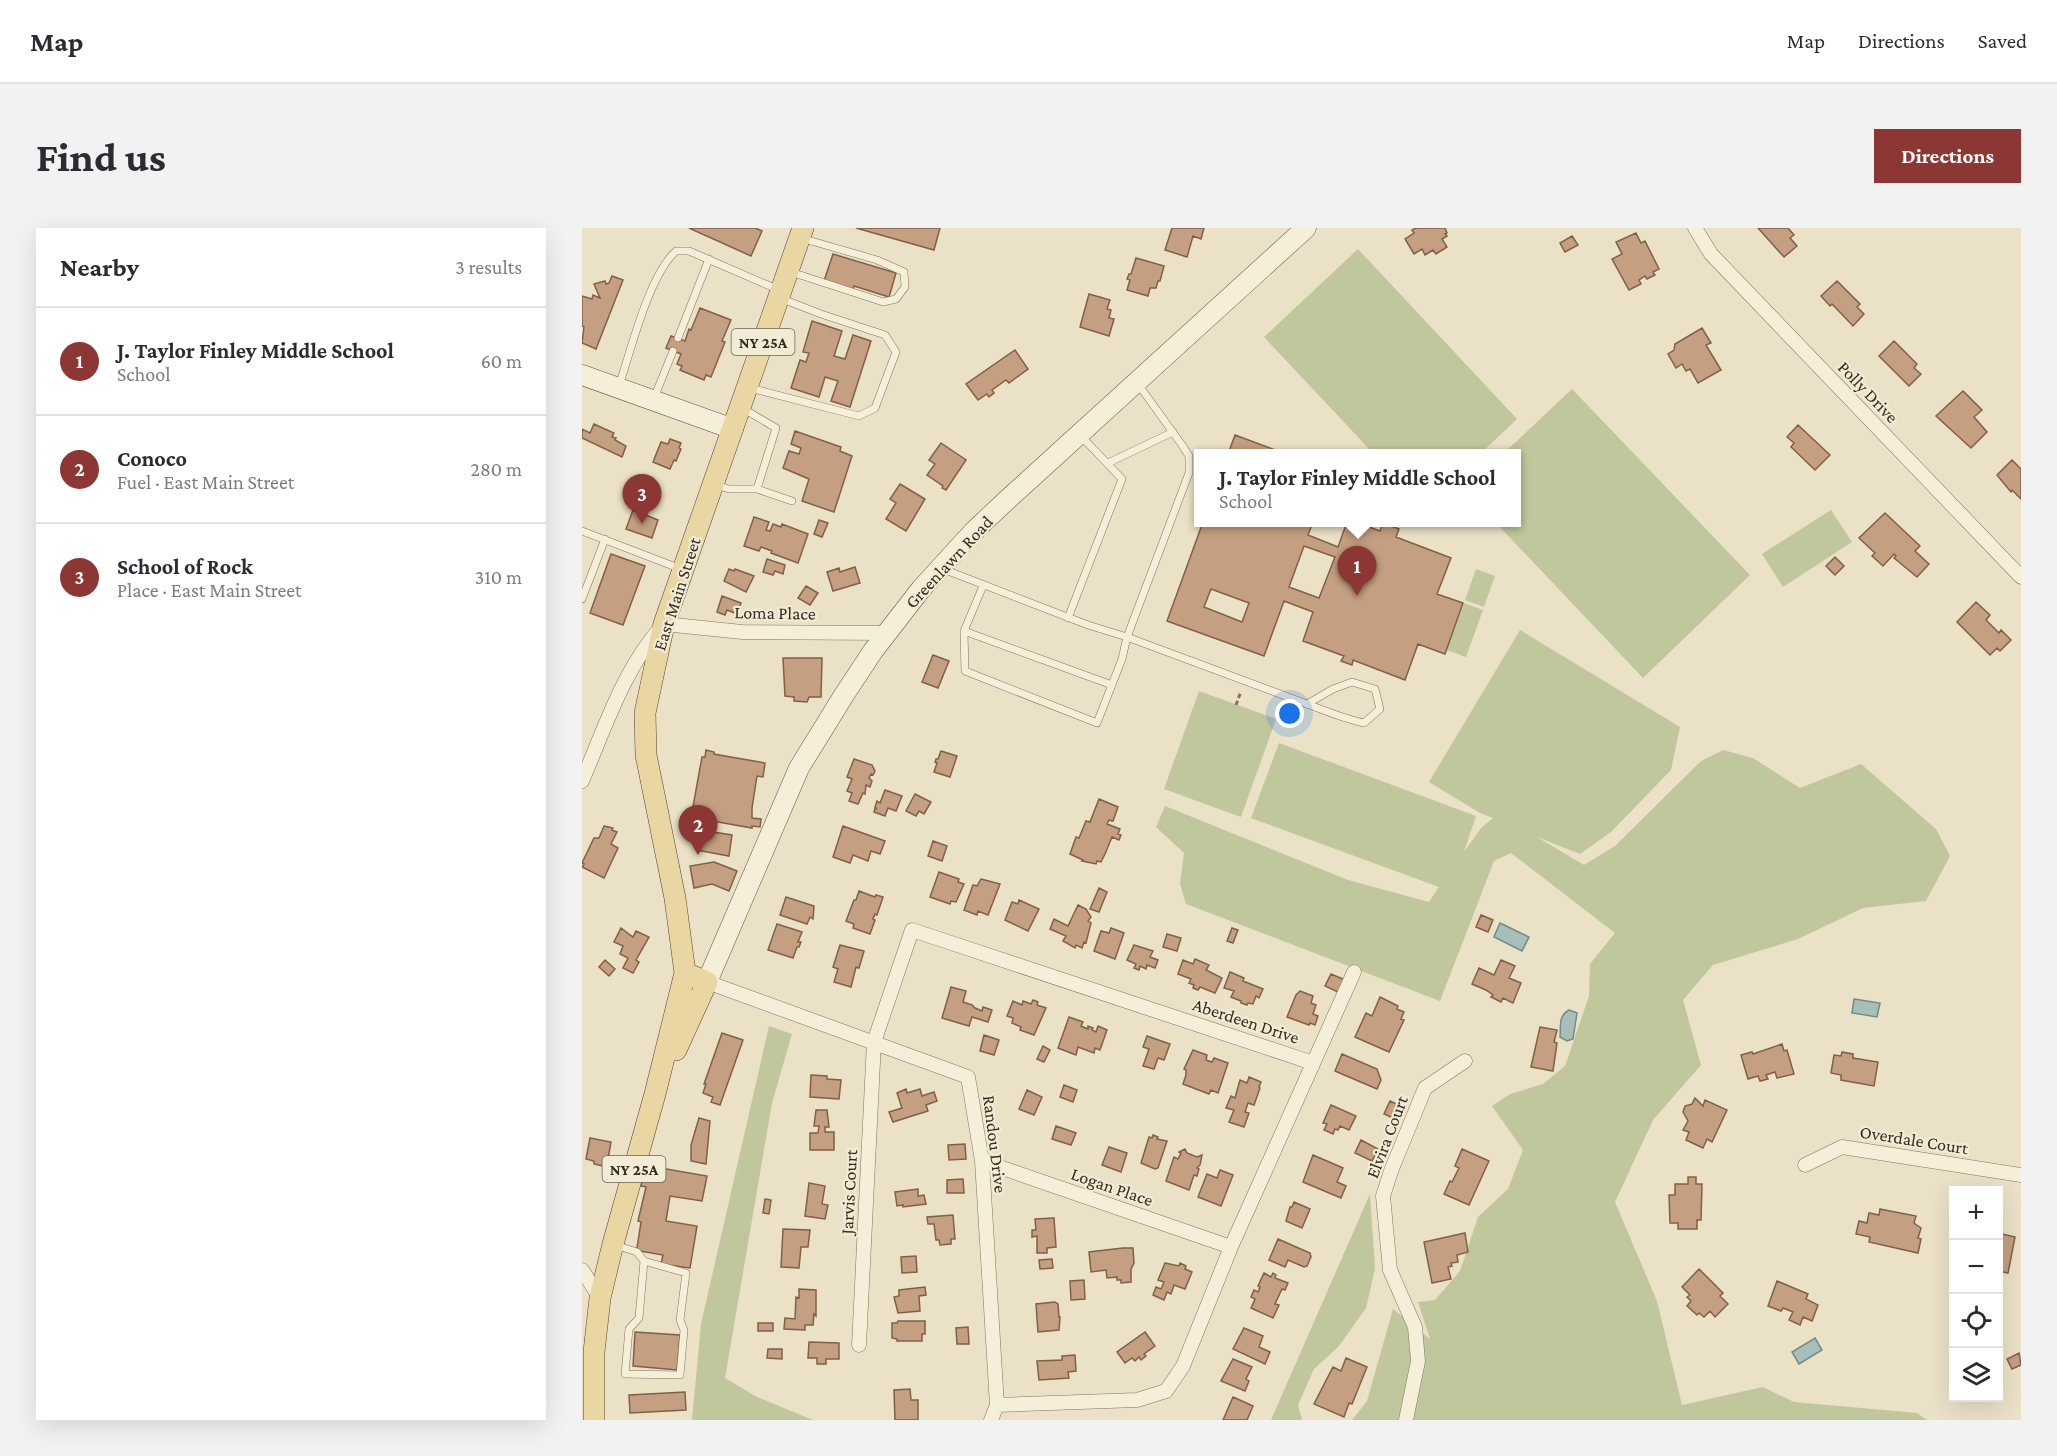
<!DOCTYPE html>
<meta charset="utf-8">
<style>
body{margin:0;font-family:"Crimson Pro",serif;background:#f2f2f3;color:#2b2b33}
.controls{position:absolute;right:18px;bottom:18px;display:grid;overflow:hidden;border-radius:0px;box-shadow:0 6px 24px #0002}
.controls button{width:54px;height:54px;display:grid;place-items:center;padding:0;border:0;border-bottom:2px solid #e1e1e2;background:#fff;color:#2b2b33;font:30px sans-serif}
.you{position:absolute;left:708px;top:486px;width:21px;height:21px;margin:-15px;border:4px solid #fff;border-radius:50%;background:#1a73e8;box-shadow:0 0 0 9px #1a73e833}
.badge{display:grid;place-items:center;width:39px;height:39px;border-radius:50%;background:#8d3734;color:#fff;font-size:20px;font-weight:700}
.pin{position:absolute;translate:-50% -50px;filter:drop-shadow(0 2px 3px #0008)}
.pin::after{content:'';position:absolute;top:32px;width:21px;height:18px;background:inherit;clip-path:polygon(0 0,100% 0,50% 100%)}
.popup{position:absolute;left:612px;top:221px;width:327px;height:78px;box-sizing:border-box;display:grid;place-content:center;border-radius:0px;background:#fff;filter:drop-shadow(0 2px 4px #0005);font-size:20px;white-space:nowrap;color:#7c7c81}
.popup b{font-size:22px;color:#2b2b33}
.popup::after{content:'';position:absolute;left:50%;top:100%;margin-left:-12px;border:12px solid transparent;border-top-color:#fff}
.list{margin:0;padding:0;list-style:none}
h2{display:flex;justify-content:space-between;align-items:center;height:78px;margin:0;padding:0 24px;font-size:26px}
h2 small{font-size:20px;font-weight:400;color:#7c7c81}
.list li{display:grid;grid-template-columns:39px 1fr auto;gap:18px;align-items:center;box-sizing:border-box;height:108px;padding:0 24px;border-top:2px solid #e1e1e2}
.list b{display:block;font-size:22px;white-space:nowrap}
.list p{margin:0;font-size:20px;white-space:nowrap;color:#7c7c81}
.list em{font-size:20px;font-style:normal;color:#7c7c81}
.icon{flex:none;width:33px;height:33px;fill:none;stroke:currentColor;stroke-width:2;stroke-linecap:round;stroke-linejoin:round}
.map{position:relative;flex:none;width:1439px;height:1192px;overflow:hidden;border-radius:0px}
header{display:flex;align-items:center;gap:36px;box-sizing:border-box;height:84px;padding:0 30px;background:#fff;border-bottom:2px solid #e1e1e2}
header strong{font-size:28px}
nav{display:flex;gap:33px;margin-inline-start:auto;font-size:21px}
.intro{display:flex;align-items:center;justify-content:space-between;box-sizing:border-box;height:144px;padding:0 36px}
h1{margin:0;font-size:42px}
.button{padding:15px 27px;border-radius:0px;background:#8d3734;color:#fff;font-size:21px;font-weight:700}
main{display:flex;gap:36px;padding:0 36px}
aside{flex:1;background:#fff;border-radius:0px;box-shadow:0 6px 24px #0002}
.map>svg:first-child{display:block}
.green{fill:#c0c79c}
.water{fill:#a8beb8;stroke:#6f8c86;stroke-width:1.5}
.building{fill:#c49f81;stroke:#816046;stroke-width:1.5;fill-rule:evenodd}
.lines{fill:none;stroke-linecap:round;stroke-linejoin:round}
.lane-casing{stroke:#84745e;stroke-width:8}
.street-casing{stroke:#84745e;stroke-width:15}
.secondary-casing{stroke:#665541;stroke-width:21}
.primary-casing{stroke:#524232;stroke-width:22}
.path{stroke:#84745e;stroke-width:3;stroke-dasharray:4.5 3;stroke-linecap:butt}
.lane{stroke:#f5eed9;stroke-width:7}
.street{stroke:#f5eed9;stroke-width:14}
.secondary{stroke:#f5eed9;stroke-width:20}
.primary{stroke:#e9d6a3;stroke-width:21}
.labels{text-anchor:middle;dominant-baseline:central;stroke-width:4.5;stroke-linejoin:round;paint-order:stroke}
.shield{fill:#f2ebd6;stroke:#6e6557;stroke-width:1.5}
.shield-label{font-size:16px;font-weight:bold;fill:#362b20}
.street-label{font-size:18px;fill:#362b20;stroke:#f2ebd6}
</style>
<header>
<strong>Map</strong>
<nav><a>Map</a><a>Directions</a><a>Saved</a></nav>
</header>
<div class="intro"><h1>Find us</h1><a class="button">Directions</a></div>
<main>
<aside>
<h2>Nearby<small>3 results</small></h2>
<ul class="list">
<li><span class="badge">1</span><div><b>J. Taylor Finley Middle School</b><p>School</p></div><em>60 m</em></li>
<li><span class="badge">2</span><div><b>Conoco</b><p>Fuel · East Main Street</p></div><em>280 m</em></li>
<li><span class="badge">3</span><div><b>School of Rock</b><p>Place · East Main Street</p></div><em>310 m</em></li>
</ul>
</aside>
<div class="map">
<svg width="1439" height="1192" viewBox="0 0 1439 1192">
<rect width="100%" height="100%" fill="#eae1c7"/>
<path class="green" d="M776,21L935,191L899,225H791L682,109Z
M990,161L1168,347L1061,450L914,295L934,294V226L922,225Z
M1249,282L1270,314L1201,359L1180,326Z
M894,341L913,348L902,379L883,372Z
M882,375L901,382L884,429L865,422Z
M938,402L1098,499L1089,542L1029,604L998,626L955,609L1002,637L1033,618L1119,533L1141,522L1171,530L1218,560L1279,536L1354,601L1368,628L1344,673L1281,680L1216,711L1131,737L1101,772L1119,837L1071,892L1033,974L1075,1073L1100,1177L1181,1159L1212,1174L1335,1185L1345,1192H770L785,1173L811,1081L848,1111L836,1074L853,1072L878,1043L896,989L926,961L941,922L910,878L928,866L961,856L983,838L1007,768L1008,736L1033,705L929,625L912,633L858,773L604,676L598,656L602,625L574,599L583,578L766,652L847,674L857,659L669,590L697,515L894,588L882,624L899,600L911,590L898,585L847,554Z
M617,463L694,491L659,589L582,561Z
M187,798L210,806L190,875L143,1150L175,1169L231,1192H110L119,1096Z
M788,966L793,1041L784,1080L757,1118L732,1141L716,1177L720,1192H689Z"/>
<path class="water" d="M918,695L947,709L940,723L912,709Z
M1272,771L1298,775L1295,789L1270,785Z
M987,782L995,785L991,811L985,813L978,809C979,798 976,788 987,782Z
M1233,1110L1240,1122L1217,1136L1210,1124Z"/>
<path class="building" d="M107,0H173L180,3L169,28Z
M274,0H358L352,22Z
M590,0H622L619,11L611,8L605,29L583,22Z
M834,0H863L865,5L863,6L865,8L860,11L865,19L854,26L851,22L843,27L840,21L832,26L823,11L832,5L830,2Z
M1176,0H1206L1212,7L1208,10L1215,18L1202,29Z
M1054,5L1059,15L1063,13L1077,41L1071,44L1073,47L1065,51L1063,48L1057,52L1059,56L1047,62L1030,31L1040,26L1034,14Z
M990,8L996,17L983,24L978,15Z
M251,26L314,45L307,69L272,58L271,62L242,53Z
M554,30L582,38L578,53H576L574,60H568L566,68L545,62L548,52L545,51L547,46H549Z
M30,48L41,52L14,121L0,115L2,99L0,98V68L10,71L11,67L18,70L12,56L23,53L24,56L27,55Z
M1255,53L1278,76L1275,79L1282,86L1271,98L1250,76L1248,78L1239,68Z
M507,66L528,72L525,81L529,82L527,90L532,91L527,108L498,99Z
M118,80L149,92L140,113L143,114L129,149L124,147L122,152L98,142L100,138L95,136L99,126L84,120L89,108L103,113L107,101L109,102Z
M230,93L260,103L252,128L263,131L271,107L289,113L268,179L249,173L256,153L243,149L237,169L209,160L218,132L224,134L227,125L221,124Z
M1120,100L1129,115L1124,117L1139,142L1116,155L1108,141L1104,143L1100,136L1094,140L1086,126L1092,122L1093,116Z
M1312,113L1335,136L1332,140L1339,146L1327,158L1297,128Z
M433,122L446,141L427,155L424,152L410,162L412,165L407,169L405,166L396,172L384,156Z
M1381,163L1400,182L1392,189L1405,204L1389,220L1354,188Z
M12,196L32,205L30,209L34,210L33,212L44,218L40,229L0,210V201L8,205Z
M1216,197L1248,227L1233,242L1209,219L1212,215L1205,209Z
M213,203L259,219L258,223L270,228L252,284L220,273L227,251L201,240L207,223L217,226L219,220L209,216Z
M653,207L704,226H646Z
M88,211L99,215L97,220L99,221L94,233L92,232L88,241L71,234L79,214L86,216Z
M359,215L384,232L364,262L360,260L361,258L345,247L353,236L347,232Z
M1430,232L1439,241V271L1430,262L1429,264L1415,247Z
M318,256L343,271L324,303L304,291L314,275L308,271Z
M51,282L76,292L70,310L44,301Z
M1303,285L1338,318L1333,323L1347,336L1335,349L1312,330L1314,328L1312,326L1301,338L1290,328L1293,325L1277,310Z
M172,289L187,294L184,302L188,303L191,296L199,299L200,296L226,306L216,335L189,325L190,323L179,319L177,323L162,318Z
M237,292L246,295L240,309L232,306Z
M621,294H731L726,307L756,319L765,294H774L798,303L801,295L817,301L814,309L869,330L855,366L881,375L863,426L836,416L823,452L771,432L770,437L759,433L762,428L721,413L731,384L702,373L682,428L585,393ZM722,318L753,329L737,370L707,359ZM629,361L667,375L660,394L622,379Z
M29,326L63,338L41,397L8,385Z
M1253,329L1262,338L1253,347L1244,338Z
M185,331L203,337L201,346L193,343L191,347L181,344Z
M273,339L278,355L251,363L245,344L257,340L258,344Z
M147,341L152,343L153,341L172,348L164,364L142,353Z
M224,358L236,365L228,377L216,370Z
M140,368L159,375L155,386L145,382L143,387L135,384Z
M1394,374L1408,387L1404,392L1417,405L1419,402L1429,412L1418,423L1415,420L1408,427L1375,394Z
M351,427L367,433L356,460L340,454Z
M201,430H240L239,469H227L225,474L212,473V469L203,468Z
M124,522L132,524V526L183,535L181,549L175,548L170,580V590L179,591L178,599L170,598V600L113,590L114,585L110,584L120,529H123Z
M359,523L375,528L368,549L352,544L355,535L353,534L354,531H356Z
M272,531L290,537L293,543L291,547L289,546L287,550L290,553L288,559L284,557L283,566L281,565L276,576L267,573L270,565L265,563L270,551L265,549Z
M303,562L320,568L314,583L306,580L303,588L292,584L293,580L295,581L293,579L295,573L298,575Z
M333,566L349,574L342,586L337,583L334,588L324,583Z
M517,571L536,579L531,593L527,592L525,596L538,601L536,606L539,607L537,612L530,609L523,626L519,634L515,633L514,636L500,633L501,632L488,626L494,609L497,610L504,593L508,594Z
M22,598L31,600L30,602L35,604L29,616L36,620L22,650L0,639L2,636L0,635L12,610H17Z
M261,598L303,613L298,626L289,623L286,633L271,627L268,635L251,629Z
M118,602L150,607L147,628L114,622Z
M351,613L365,618L360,633L346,628Z
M132,634L155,643L147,663L130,656L112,660L108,638Z
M357,644L377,651L376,654L382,656L374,674L369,673L368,676L348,669Z
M399,651L418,656L406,687L396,683L395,687L382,682L391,657L395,658Z
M517,660L525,664L517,684L508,681Z
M277,663L293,669L294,667L301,669L295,687L293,686L291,691L293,692L288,706L271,700L272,696L264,693L272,672H274Z
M204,669L232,678L231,691L228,689L225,696L198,687Z
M437,672L457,681L446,703L423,692L430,674L436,676Z
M496,677L504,681L509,689L506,693L509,695L504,715L502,714L500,720L494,717L493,720L481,713L484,708L468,701L472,691L486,698Z
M899,687L911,692L906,704L894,699Z
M195,696L220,704L216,714H219L217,719H215L211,730L186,722Z
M39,700L51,709L54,703L67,709L54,732L57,734L51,745L41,740L46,730L38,726L41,718L32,714Z
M529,700L542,705L533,731L512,723L519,703L527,705Z
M650,700L656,702L651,715L645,713Z
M585,706L599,710L595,723L581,719Z
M258,717L282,723L277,740L274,739L269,759L252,754L256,741L251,739Z
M552,717L571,723L568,729L576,732L573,740L565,737L564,741L558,738L557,742L552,740L554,736L545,732Z
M613,731L627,737L624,742L640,750L633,765L618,759L616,762L611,760L612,757L607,755L609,751L596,746L601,732L611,736Z
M23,732L33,741L27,748L17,739Z
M919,732L933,738L927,750L939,755L931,775L921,770L919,774L909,769L911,767L904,762L890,756L897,740L912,747Z
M648,744L662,750L661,753L681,761L677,770L674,768L671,776L666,775L665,777L659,775V773L649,769L652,763L642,760Z
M749,746L763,752L758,765L743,758Z
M369,759L384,763L381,774L390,777L393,780L400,783L401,779L410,782L406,794L390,789L387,798L360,790Z
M718,763L731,768L729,775L734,777L731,786L736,788L733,797L728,795L727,797L705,789L714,767Z
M798,769L816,778L815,781L822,784L819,791L822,792L807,824L773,809L784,785L790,788Z
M451,772L456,774L455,777L464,780L452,807L438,802L439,799L430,795L431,790L425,788L431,773L440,777L441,773L449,776Z
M487,789L501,794L499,798L506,801V798L511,800L510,802L514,804L516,798L525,802L518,822L513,820L512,825L496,819L494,827L476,820Z
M958,799L975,802L972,814L975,815L971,843L949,839Z
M140,805L161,812L138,877L129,874L131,869L121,865L124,856H122Z
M402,807L417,812L412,827L398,823Z
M565,808L588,816L582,832L576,830L572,841L561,838L567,821L561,819Z
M1200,816L1202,823L1205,822L1212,846L1195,850L1193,844L1184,847L1186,851L1178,853L1176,848L1166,851L1159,827L1170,824L1171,826Z
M461,818L468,822L462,834L455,831Z
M611,822L625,827L624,832L630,834L632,830L646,835L636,865L629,862L627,866L601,856L604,847V842L602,841Z
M1260,824L1271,826V830L1296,834L1292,858L1259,852V847L1249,845L1252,827L1259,828Z
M760,826L795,841L799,852L795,861L753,843Z
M229,847L245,848V851L259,852L257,871L228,869Z
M667,849L679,854L677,859L678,860L672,877L666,875L663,884L667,885L662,899L647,894L652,882L644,880L649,868L653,870L658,852L665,855Z
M482,857L495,862L491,874L478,869Z
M324,861L325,865L338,861L340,868L352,864L355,873L344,877L346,883L311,894L307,884L320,880L315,865Z
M445,862L460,869L452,887L437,881Z
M1113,870L1121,878L1123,872L1145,882L1130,914L1125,911L1121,920L1104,912L1107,904L1101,902L1106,893L1101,884L1103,878L1110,876Z
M808,873L821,879L815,892L802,886Z
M749,877L774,888L767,902L758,898L756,902L753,901L751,906L742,902L745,896L741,895Z
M234,882H245L247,899H243V904H252V922H228V905H236L237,898H232Z
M117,890L128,893L124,936L109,933V917Z
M474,898L494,905L489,917L470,911Z
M571,907L576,909L575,911L585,913L576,940L573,941L559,935L567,909L570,910Z
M8,910L29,914L26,931H23L21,938L12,936V933L4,931Z
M779,912L796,921L790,933L773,925Z
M383,916L384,931L367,932L366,917Z
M527,919L545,925L539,944L520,937Z
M603,921L605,925L615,929L620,927L618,937L615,940L617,941L615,948L612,947L607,962L584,953L592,929L596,931L599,925L597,924Z
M880,921L907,933L887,977L862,966L868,953L870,954L877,940L873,938Z
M731,927L761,940L755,954L764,958L759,970L721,954Z
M67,938L125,948L120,973L88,968L84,993L115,998L108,1040L79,1036L81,1027L58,1023L55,1020L59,994L56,993L64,959L59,958L61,944Z
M638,942L651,947L639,978L616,969L625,946L635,950Z
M1106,949H1114V956H1120L1119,992H1115V1001H1096V995H1088L1087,967H1093V956H1106Z
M381,951L382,965H365V952Z
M227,955L243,958L240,976L246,977L243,991L223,988Z
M336,961V968L342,967L344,976L321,979V977L315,978L313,964Z
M183,971L189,972L187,986L181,985Z
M712,974L728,981L720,1000L704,993L708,979H710Z
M1298,981L1334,988L1332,995L1339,1000L1336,1010L1339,1011L1336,1025L1287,1014L1288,1009L1274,1006L1277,993L1285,995L1287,985L1297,987Z
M371,987L373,1011H369V1016L358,1017L357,1012H354L352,996H346L345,989Z
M472,990L474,1019L465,1020V1025H455V1008L450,1009V1002H454L453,991Z
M201,1001L228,1002L226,1019H219L217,1040L199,1039Z
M883,1005L886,1024L875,1027L876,1034L869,1035L870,1038L866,1039L869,1051L850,1055L842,1014Z
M1416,1005L1433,1009L1426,1045L1416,1043Z
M696,1011L728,1025L729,1029L725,1038L722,1039L706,1032L703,1039L687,1032Z
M541,1020H551L552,1035L549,1041V1054L539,1055V1052H535V1049L525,1050L524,1042L509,1044L507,1024Z
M334,1028L335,1044L320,1045L319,1029Z
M470,1031L471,1040L458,1041L457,1032Z
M583,1035L597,1038L598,1035L604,1038L603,1041L610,1044L603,1061L592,1057L589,1066L585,1064L582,1072L571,1067L574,1059L579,1061L582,1054L576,1052Z
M1117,1041L1141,1065L1138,1068L1146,1076L1133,1089L1128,1083L1122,1089L1117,1085L1115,1087L1105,1078L1109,1073L1105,1069L1108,1067L1100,1059Z
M682,1045L689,1049L691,1045L694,1047L693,1050L706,1055L703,1062L700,1061L693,1076L697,1077L691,1090L669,1080L673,1071L669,1069L672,1062L676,1064L678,1059L676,1058Z
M502,1052L503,1071L489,1072L488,1053Z
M1195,1053L1226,1066L1224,1071L1236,1077L1230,1093L1221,1089L1218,1097L1207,1092L1211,1084L1201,1080L1199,1083L1186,1078Z
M343,1059L344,1067L337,1068L338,1083L316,1085L312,1069L317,1068V1062Z
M217,1061L234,1062V1088L232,1086L231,1097H223V1102L202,1101L203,1090L213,1091L214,1069L217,1070Z
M473,1074L476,1076L477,1089H478L477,1102L456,1104L454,1076Z
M316,1093H343V1106H340V1113H315V1111L310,1110V1095H315Z
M176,1095H191V1103H176Z
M386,1099L387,1116H375L374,1100Z
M662,1100L681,1108L677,1119L688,1124L683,1136L651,1121Z
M53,1104L98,1107L95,1142L51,1138Z
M563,1104L573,1118L562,1126L564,1128L559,1132L557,1129L553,1133L550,1130L543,1135L535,1124Z
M227,1114L257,1115V1131H244V1136H235V1130H226Z
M186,1121H200V1131L185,1130Z
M1437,1125L1439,1137L1430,1141L1425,1131Z
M493,1127L494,1143L486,1144L487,1150L457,1152L455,1133L480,1132V1128Z
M764,1130L785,1139L770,1176L767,1175L762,1189L732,1176L751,1139L759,1143Z
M651,1131L670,1139L664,1151L667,1153L663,1163L639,1153Z
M328,1161L329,1172H336V1192H313L312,1162Z
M103,1164L104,1182L48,1185L47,1167Z
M651,1169L671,1178L665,1192H641Z"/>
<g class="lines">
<defs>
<path id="lane" d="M209,44L301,74L314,71L323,59L322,44L295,32L219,10
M96,110L127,31
M37,158C49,122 67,47 94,23H107L197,62
M168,160L277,188L293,180L314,124L303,107L239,86L198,70
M72,170L91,123
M526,235L591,204
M134,257L147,261H175L194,200L160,180
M175,261L210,273
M0,303L99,341
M361,341L506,397L545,409L607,245V228L600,217L556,156
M401,358L382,403L383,443L515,495L540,431L545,409L725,476C744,483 762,491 782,495L798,481L793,461L770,454L751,461L725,476
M0,371L23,311
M486,390L540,251L498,207
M382,403L530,457
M33,1017L55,1024L62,1033L57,1090L47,1101L43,1146L98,1147L102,1102L98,1092L104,1045L62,1033"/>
<path id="street" d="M1113,0L1129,26L1439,349
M0,553C23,500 42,439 82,396L160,404L304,405
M125,754L386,849L400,933L415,1177L409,1192
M400,933L649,1019
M1223,937L1260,919L1439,947
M0,1042L18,1070
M277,1117L292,814L330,702L731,835
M415,1177L555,1172L584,1163L601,1138L649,1019L772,744
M824,1192L836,1133L833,1099L808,1042L801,968L809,943L843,860L883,833"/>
<path id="secondary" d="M0,147L151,201
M125,754L217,540L262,467L291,423L339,361L391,304L426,271L724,0"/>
<path id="primary" d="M94,822L125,754L103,745
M12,1192V1124L18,1070L31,1016L73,866L103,745L93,670L64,527L63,485L82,396L221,0"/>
</defs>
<use href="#lane" class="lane-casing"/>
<use href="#street" class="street-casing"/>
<use href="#secondary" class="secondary-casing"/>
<use href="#primary" class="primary-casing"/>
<path class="path" d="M654,477L659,463"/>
<use href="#lane" class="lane"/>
<use href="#street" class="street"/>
<use href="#secondary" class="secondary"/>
<use href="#primary" class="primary"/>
</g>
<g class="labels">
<g class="shield">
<rect x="149.5" y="101" width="63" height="26" rx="4.5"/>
<rect x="20.5" y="928" width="63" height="26" rx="4.5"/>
</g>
<g class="shield-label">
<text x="181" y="114">NY 25A</text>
<text x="52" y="941">NY 25A</text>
</g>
<g class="street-label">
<text transform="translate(1286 164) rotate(46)">Polly Drive</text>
<text transform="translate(367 334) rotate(-47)">Greenlawn Road</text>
<text transform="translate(95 366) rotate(-72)">East Main Street</text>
<text transform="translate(193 385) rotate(1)">Loma Place</text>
<text transform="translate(664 793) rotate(18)">Aberdeen Drive</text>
<text transform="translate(805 909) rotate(-69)">Elvira Court</text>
<text transform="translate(1332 912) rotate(9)">Overdale Court</text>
<text transform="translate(413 916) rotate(83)">Randou Drive</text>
<text transform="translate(530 959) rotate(19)">Logan Place</text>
<text transform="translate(267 964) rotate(-87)">Jarvis Court</text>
</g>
</g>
</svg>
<div class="controls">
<button>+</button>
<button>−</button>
<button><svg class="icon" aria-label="locate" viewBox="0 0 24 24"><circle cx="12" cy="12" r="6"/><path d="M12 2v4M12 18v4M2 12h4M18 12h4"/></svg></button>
<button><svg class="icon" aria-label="layers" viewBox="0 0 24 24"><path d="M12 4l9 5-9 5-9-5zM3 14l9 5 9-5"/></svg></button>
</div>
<div class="you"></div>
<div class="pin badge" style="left:775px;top:368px">1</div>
<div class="popup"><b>J. Taylor Finley Middle School</b>School</div>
<div class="pin badge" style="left:116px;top:627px">2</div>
<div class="pin badge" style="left:60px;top:296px">3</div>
</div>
</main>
